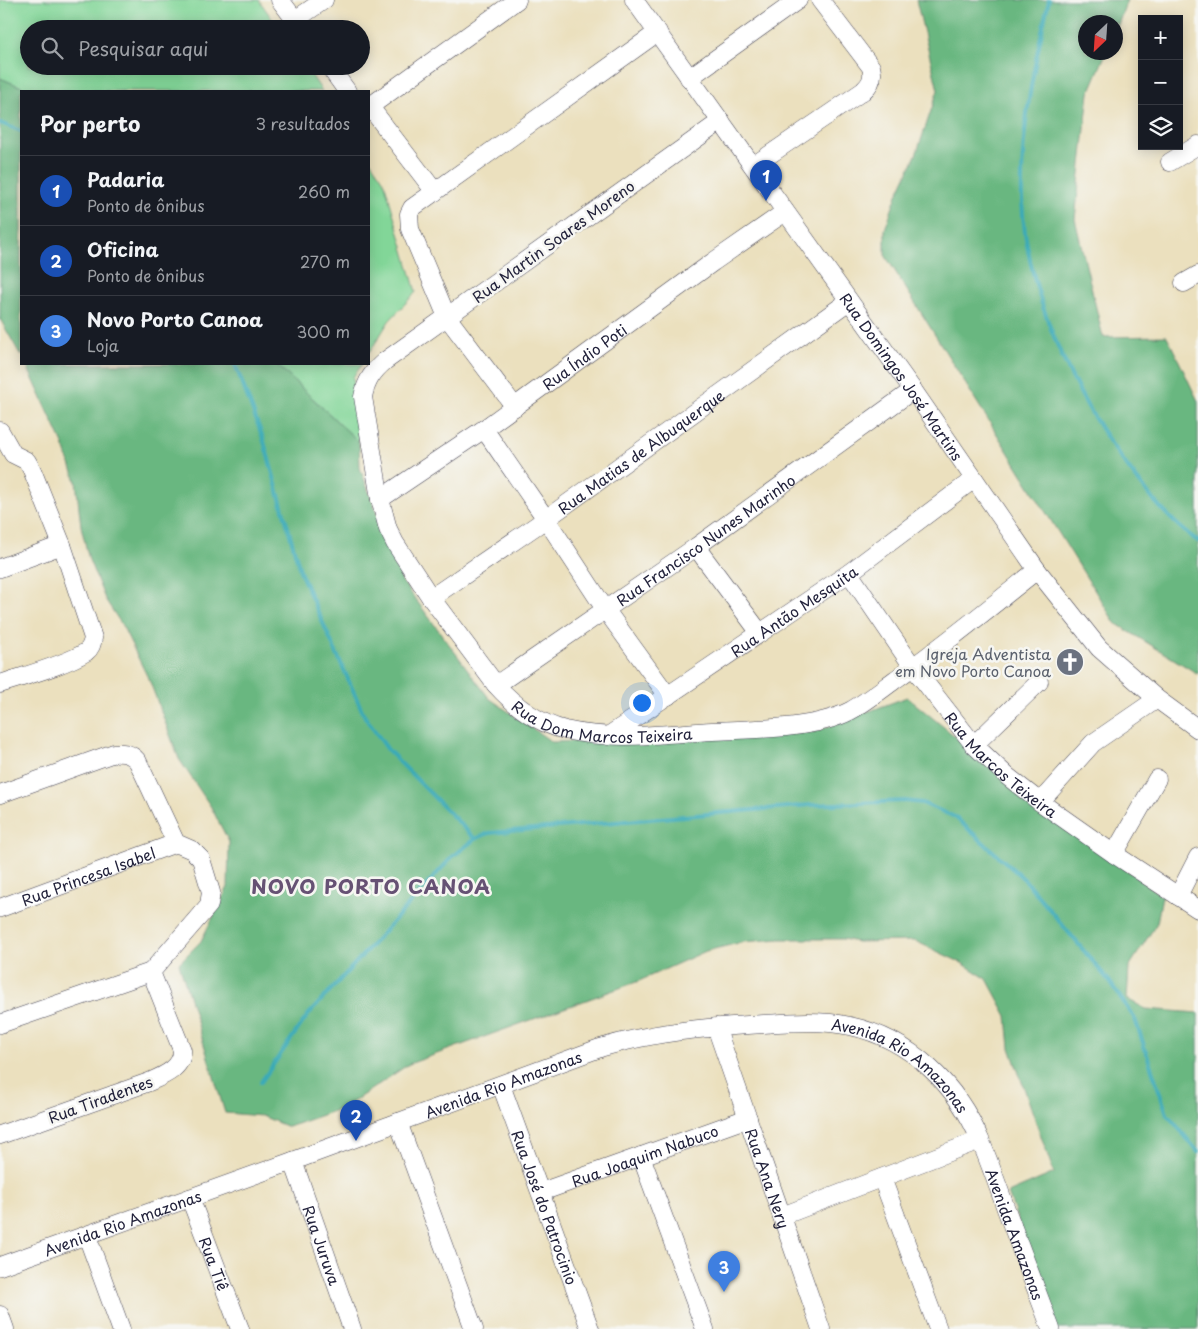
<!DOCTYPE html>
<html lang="pt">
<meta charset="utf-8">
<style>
body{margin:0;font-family:"Playpen Sans",sans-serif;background:#242831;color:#f1f3f6}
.controls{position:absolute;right:15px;top:15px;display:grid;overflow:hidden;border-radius:0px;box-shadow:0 2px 12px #0003}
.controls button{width:45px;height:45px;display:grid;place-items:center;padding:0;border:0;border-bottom:1px solid #363941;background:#171b24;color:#f1f3f6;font:25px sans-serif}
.compass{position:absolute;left:1078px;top:15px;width:45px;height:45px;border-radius:50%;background:#171b24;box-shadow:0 2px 12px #0003;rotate:205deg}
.you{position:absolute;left:641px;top:702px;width:18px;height:18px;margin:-12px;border:4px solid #fff;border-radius:50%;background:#1a73e8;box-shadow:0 0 0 8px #1a73e833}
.badge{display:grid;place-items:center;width:32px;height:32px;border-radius:50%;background:#ea580c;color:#fff;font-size:16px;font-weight:700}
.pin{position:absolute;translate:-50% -41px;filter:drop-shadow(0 1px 2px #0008)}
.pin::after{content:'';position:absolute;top:26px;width:18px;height:15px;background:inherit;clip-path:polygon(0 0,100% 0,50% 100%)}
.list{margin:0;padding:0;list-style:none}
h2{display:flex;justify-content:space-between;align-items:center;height:65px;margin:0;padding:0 20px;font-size:21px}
h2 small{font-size:16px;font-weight:400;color:#9ea1a6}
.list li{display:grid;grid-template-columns:32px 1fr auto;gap:15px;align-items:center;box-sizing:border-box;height:70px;padding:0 20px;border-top:1px solid #363941}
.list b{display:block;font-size:19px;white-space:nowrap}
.list p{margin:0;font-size:16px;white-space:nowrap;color:#9ea1a6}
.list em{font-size:16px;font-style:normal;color:#9ea1a6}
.icon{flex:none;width:28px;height:28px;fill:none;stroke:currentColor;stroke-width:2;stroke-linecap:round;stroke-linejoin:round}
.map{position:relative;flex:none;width:1198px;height:1329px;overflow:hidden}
.search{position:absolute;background:#171b24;box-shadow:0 2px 12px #0003;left:20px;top:20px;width:350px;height:55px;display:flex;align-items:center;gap:12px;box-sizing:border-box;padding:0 18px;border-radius:28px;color:#9ea1a6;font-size:19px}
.panel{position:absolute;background:#171b24;box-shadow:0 2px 12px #0003;left:20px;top:90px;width:350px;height:275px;border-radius:0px}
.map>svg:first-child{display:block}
.green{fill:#82d698;stroke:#527c6a}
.forest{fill:#69b780;stroke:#466c5e}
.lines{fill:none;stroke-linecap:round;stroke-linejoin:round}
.stream{stroke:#3aaab7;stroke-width:4}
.minor-casing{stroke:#403e4f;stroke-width:19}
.minor{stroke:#fff;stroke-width:18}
.labels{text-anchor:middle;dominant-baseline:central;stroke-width:5;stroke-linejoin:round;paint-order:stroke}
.street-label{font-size:15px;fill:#22223b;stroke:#f6f6f2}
.worship-label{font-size:15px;fill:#5b616d;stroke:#f6f6f2;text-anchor:end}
.district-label{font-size:20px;font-weight:bold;letter-spacing:1px;fill:#665174;stroke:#f6f6f2}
</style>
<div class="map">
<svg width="1198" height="1329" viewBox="0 0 1198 1329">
<rect width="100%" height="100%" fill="#f6f6f2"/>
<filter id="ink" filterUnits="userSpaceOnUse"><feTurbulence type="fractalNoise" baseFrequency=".02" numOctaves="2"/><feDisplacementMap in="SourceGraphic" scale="10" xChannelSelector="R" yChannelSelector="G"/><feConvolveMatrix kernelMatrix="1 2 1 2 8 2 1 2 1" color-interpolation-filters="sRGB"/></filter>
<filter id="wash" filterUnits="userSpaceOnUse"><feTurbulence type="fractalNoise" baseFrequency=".0096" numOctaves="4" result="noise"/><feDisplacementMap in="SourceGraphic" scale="20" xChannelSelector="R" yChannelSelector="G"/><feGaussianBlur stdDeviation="1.12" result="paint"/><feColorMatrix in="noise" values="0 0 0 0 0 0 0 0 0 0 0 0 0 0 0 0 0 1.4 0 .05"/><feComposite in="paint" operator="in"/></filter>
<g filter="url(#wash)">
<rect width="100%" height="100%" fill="#ebe0be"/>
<path class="green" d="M0,0H259L279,29H29V66H305L322,91H31L0,78Z
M369,159L384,181L416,292L389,321L369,353Z
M276,364H362L353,377L359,442Z"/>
<path class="forest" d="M916,0H1127L1116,30V22H1086V52L1106,53L1089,93L1075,219L1103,337L1167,336L1198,401V674L1115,623L885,255V229L897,195L916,155L938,90Z
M0,78L31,91H21V356L0,319Z
M26,364H276L359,442L360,468L402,581L489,698L552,742L814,732L907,697L1037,803L1162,896L1157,923L1129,967L1127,999L1146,1009L1198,1013V1329H1056L1008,1193L1054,1173L1010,1048L1007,1016L987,979L962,963L915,941L857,942L843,939H780L743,942L706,951L639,981L409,1064L345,1107L288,1127L262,1116L225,1113L179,963L201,941L228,887L229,842L211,807L179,759L150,682L122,625L105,599L89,560L81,526L76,481L63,444Z"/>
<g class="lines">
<path class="stream" d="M1049,0C1034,65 1020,131 1022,199C1025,283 1065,377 1112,445C1135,478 1165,519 1198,541
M0,123L21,131
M235,364L263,438L301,574L365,717L388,750L475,839
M261,1082L308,1015L452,857L475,839L489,833L811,805L905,801L922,803L955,817L1024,879L1110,982L1135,1019L1167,1114L1198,1152"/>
</g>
</g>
<g filter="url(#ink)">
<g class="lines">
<defs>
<g id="minor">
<path d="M280,0L302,29"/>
<path id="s1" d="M634,0L913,390L1037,570L1099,648L1157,699L1198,729"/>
<path d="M295,20L324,0"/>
<path d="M329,66L347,91"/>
<path d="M689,78L798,0"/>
<path d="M369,107L517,0"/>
<path d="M370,107L435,192"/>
<path id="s2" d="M721,121L385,361C373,371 366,381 363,397L380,499L388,529L395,543L431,598L496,685C514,705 538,723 565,730C612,741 663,734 712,731C753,729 813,730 850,711C866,702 881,690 896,679C945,645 990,607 1037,570"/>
<path d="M1170,162L1198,145"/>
<path d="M753,166L863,91C871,84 874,77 871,67L820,0"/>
<path d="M1184,283L1198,275"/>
<path d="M515,407L447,317L410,229L409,214L412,208L658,32"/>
<path d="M484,429L546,519L605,609L668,696"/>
<path d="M0,431L13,454L27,461L32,470L62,545L93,638C92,644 91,648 86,652C65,665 24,676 0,684"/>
<path id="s3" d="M380,499L484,429L713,262L785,212"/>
<path d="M696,547L760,633"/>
<path d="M0,568L62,545"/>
<path id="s4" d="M849,573L913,667L974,745L1007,776L1040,802L1114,854L1198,909"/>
<path id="s5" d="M431,598L546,519L849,301"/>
<path id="s6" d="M496,685L696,547L913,390"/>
<path id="s7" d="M608,736L849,573L974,479"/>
<path d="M974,745L1039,682"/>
<path d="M0,794L114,753C123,752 132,753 138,762L176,843L192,850L201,859L211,892L209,905L151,972L182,1050C183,1068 163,1076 149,1082L0,1135"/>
<path d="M1040,802L1093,743L1157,699"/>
<path d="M1114,854L1157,779"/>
<path d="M1178,896L1198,857"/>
<path id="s8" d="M0,908L176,843"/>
<path d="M0,1024L151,972"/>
<path id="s9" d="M716,1027L821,1329"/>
<path id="s10" d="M501,1085L590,1329"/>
<path d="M398,1122L474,1329"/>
<path d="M641,1156L705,1329"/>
<path id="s11" d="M293,1161L352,1329"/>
<path d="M882,1178L938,1329"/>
<path id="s12" d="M541,1192L748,1118"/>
<path id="s13" d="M190,1198L240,1329"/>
<path d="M782,1216L980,1140"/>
<path d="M87,1236L121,1329"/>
<path id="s14" d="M0,1266L293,1161L600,1048C653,1032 708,1027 764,1024C793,1022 822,1020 850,1026C911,1039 958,1086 981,1142C990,1164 998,1186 1006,1209C1021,1249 1036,1289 1051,1329"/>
<path d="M0,1315L5,1329"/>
</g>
</defs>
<use href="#minor" class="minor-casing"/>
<use href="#minor" class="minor"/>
</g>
</g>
<defs>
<symbol id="church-disc" viewBox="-11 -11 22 22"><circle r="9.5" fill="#6b7280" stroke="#f6f6f2"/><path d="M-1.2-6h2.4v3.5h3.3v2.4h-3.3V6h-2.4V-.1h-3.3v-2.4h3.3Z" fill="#fff"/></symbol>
</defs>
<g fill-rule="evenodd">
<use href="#church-disc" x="1054" y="646" width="32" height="32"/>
</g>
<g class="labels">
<g class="street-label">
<text transform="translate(553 241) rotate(-36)">Rua Martin Soares Moreno</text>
<text stroke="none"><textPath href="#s3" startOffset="249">Rua Índio Poti</textPath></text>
<text stroke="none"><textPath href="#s1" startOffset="462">Rua Domingos José Martins</textPath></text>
<text stroke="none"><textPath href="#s5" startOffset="256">Rua Matias de Albuquerque</textPath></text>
<text stroke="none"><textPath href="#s6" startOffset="255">Rua Francisco Nunes Marinho</textPath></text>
<text stroke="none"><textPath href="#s7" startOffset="224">Rua Antão Mesquita</textPath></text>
<text stroke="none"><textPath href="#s2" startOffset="899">Rua Dom Marcos Teixeira</textPath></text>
<text stroke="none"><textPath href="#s4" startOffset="246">Rua Marcos Teixeira</textPath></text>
<text stroke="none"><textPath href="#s8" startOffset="94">Rua Princesa Isabel</textPath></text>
<text stroke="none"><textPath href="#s14" startOffset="955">Avenida Rio Amazonas</textPath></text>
<text stroke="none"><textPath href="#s14" startOffset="535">Avenida Rio Amazonas</textPath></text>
<text transform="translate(100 1099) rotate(-20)">Rua Tiradentes</text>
<text stroke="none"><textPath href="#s12" startOffset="110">Rua Joaquim Nabuco</textPath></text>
<text stroke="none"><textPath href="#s9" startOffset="160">Rua Ana Nery</textPath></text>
<text stroke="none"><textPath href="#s10" startOffset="130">Rua José do Patrocinio</textPath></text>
<text stroke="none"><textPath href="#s14" startOffset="130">Avenida Rio Amazonas</textPath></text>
<text stroke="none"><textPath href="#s14" startOffset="1171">Avenida Amazonas</textPath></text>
<text stroke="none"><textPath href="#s11" startOffset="89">Rua Juruva</textPath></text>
<text stroke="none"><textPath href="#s13" startOffset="70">Rua Tiê</textPath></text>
</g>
<g class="worship-label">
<text x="1051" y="653">Igreja Adventista<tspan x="1051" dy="17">em Novo Porto Canoa</tspan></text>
</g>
<g class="district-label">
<text x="371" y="886">NOVO PORTO CANOA</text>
</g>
</g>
</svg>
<div class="controls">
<button>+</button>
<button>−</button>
<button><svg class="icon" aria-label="layers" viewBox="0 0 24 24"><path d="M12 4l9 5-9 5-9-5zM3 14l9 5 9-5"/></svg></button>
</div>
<svg class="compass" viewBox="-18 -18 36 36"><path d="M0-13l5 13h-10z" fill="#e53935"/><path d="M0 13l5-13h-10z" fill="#9ea1a6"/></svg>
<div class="you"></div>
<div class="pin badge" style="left:766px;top:201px;background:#1a4fb4">1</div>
<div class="pin badge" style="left:356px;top:1141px;background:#1a4fb4">2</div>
<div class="pin badge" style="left:724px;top:1292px;background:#3f7fe0">3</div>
<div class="search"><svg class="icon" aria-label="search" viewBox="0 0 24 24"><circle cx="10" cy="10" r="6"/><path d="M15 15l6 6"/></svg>Pesquisar aqui</div>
<section class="panel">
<h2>Por perto<small>3 resultados</small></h2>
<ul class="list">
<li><span class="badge" style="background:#1a4fb4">1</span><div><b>Padaria</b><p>Ponto de ônibus</p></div><em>260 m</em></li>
<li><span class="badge" style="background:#1a4fb4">2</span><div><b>Oficina</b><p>Ponto de ônibus</p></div><em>270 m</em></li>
<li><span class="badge" style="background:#3f7fe0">3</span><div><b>Novo Porto Canoa</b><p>Loja</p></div><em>300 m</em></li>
</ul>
</section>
</div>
